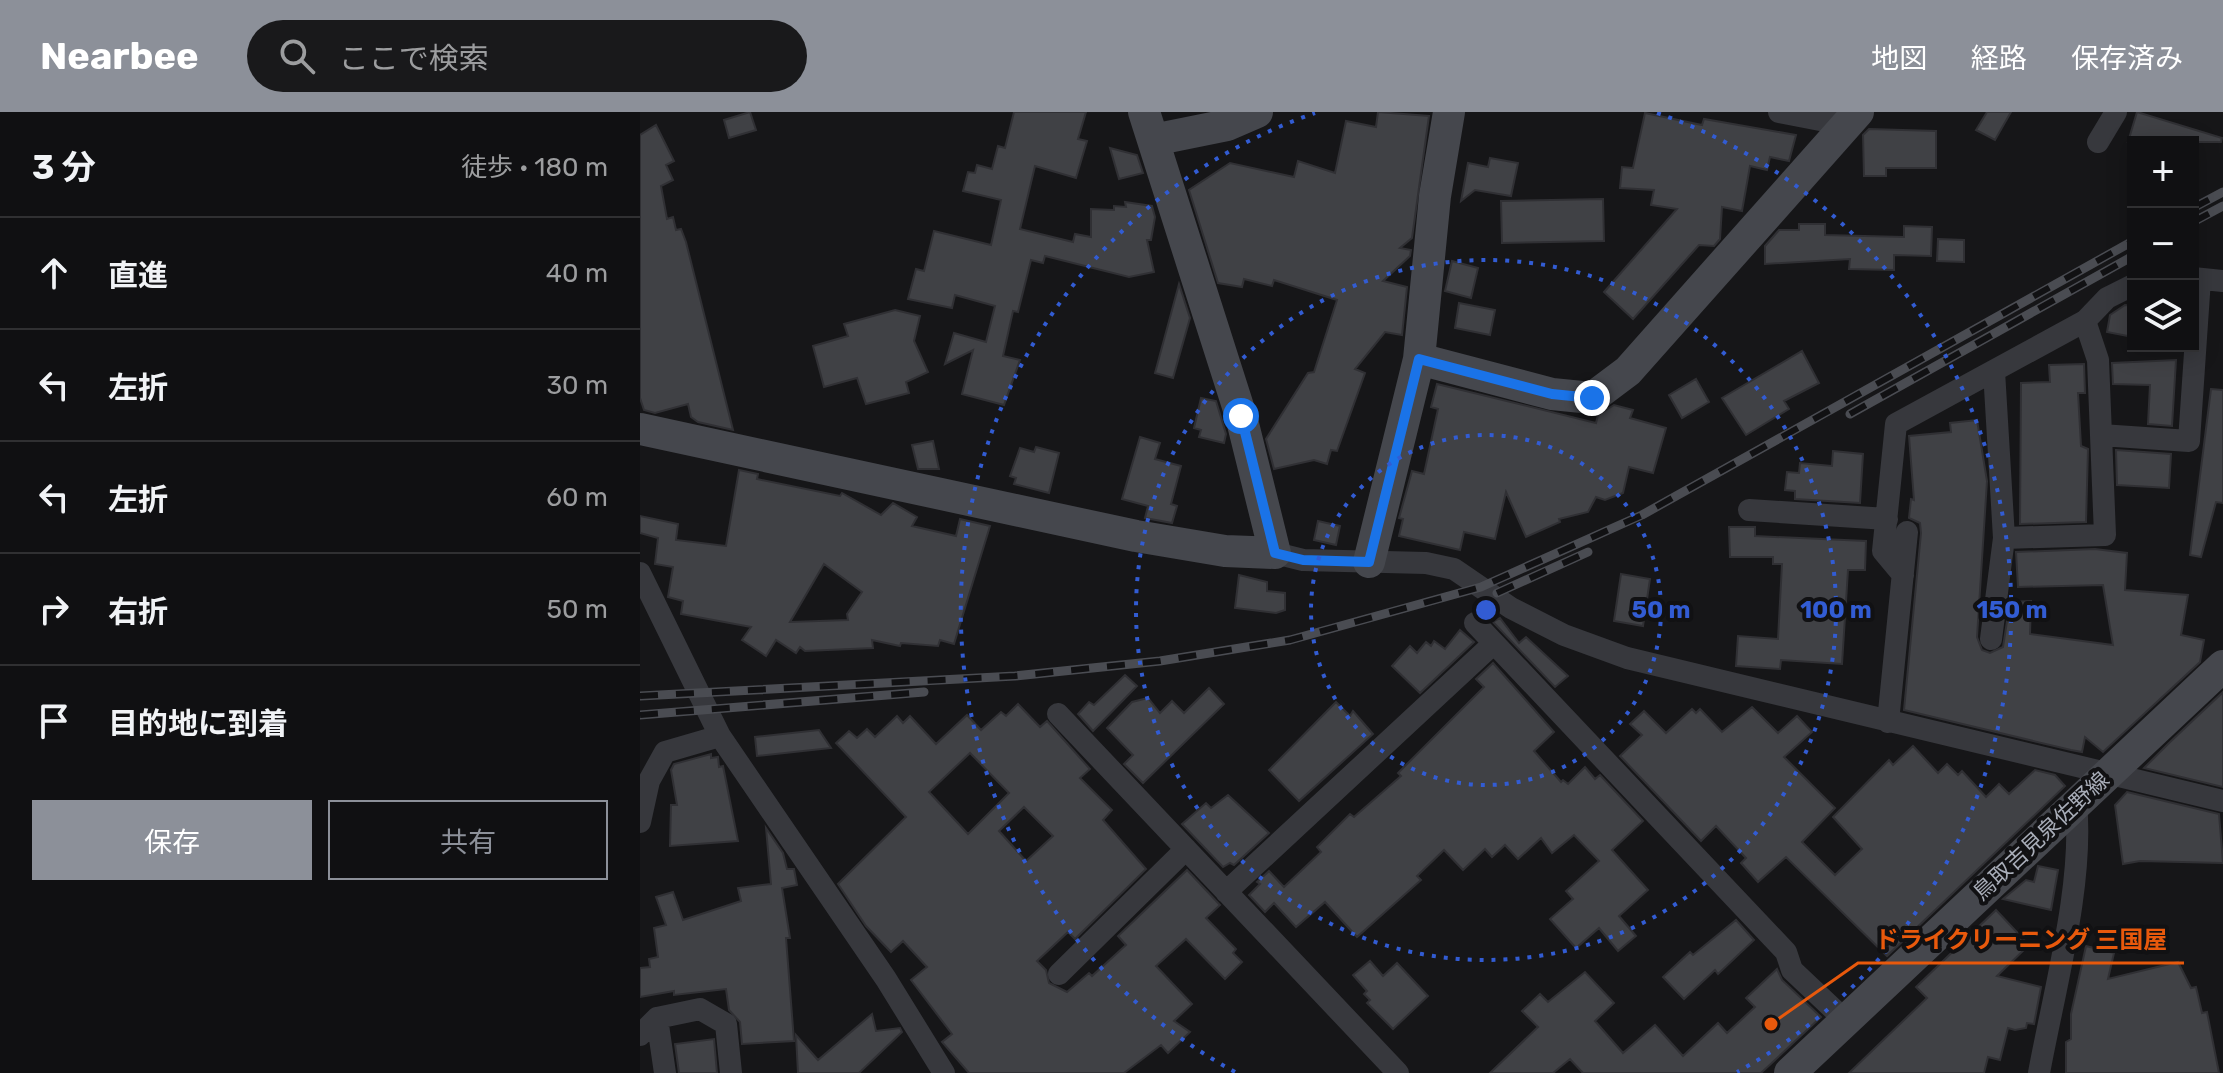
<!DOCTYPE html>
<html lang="ja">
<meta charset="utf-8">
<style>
body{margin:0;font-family:Rubik,"Noto Sans JP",sans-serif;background:#19191b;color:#f1f3f6}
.controls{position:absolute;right:24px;top:24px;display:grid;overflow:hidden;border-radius:0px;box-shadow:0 4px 20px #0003}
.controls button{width:72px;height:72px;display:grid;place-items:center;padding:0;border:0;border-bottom:2px solid #303032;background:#101012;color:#f1f3f6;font:40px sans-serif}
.stop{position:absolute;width:24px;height:24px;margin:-18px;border:6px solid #1a73e8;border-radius:50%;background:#fff}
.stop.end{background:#1a73e8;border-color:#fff;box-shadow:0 2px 8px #0008}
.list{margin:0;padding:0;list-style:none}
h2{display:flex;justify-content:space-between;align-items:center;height:104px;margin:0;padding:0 32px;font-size:34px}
h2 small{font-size:26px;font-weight:400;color:#9c9d9f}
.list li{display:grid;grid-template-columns:52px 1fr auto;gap:24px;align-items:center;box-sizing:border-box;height:112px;padding:0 32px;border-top:2px solid #303032}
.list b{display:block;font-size:30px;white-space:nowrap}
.list em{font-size:26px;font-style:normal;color:#9c9d9f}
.actions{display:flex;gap:16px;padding:24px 32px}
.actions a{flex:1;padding:18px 0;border:2px solid #8c9099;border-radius:0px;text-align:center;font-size:28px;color:#8c9099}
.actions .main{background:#8c9099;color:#fff}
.icon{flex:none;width:44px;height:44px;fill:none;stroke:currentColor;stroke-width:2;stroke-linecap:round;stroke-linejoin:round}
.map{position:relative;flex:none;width:1583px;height:961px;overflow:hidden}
header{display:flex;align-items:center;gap:48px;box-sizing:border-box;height:112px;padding:0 40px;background:#8c9099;color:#fff}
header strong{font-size:38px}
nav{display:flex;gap:44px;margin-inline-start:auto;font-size:28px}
.search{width:560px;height:72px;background:#19191b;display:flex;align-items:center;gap:20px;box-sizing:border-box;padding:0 28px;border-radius:44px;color:#9c9d9f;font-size:30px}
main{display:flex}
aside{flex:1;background:#101012}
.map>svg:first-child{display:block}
.building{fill:#404145;stroke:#303034;stroke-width:2;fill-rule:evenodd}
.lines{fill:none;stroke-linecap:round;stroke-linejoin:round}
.street{stroke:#37383d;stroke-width:22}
.secondary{stroke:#45474d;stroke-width:32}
.rail-casing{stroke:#4a4c52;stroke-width:9}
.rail{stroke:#111113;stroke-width:6;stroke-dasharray:18;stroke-linecap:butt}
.route{stroke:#1a73e8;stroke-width:10}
.ring{fill:none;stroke:#325cd3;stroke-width:4;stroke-dasharray:4 8}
.labels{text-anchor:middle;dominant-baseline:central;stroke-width:8;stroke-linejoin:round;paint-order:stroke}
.street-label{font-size:22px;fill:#a8adb8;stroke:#111113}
.centre{fill:#325cd3;stroke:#111113;stroke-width:4}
.ring-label{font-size:24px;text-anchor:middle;font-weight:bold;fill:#325cd3;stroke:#111113;stroke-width:8;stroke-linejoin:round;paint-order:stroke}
.leader{fill:none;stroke:#e8590c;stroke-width:3}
.callout-dot{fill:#e8590c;stroke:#111113;stroke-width:3}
.callout-label{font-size:24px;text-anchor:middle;font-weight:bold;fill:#e8590c;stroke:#111113;stroke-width:8;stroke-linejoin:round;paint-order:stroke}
</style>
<header>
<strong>Nearbee</strong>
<div class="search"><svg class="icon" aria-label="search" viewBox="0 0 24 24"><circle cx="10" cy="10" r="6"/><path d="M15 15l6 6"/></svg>ここで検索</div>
<nav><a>地図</a><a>経路</a><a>保存済み</a></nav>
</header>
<main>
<aside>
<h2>3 分<small>徒歩 · 180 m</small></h2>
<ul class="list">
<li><svg class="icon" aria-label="ahead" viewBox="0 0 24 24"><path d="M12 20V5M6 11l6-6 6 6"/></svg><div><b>直進</b></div><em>40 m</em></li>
<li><svg class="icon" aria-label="left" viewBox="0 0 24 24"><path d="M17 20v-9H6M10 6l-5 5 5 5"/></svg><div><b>左折</b></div><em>30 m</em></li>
<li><svg class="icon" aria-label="left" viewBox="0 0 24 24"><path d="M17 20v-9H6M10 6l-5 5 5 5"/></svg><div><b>左折</b></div><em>60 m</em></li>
<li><svg class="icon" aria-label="right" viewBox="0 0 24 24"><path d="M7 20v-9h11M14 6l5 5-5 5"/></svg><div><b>右折</b></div><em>50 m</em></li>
<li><svg class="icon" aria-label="arrive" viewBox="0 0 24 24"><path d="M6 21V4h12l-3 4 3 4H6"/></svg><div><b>目的地に到着</b></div></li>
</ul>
<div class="actions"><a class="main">保存</a><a>共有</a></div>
</aside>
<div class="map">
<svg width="1583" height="961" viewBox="0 0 1583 961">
<rect width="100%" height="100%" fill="#161618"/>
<path class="building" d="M110,0L116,18L89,26L84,8Z
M374,0H446L438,27L447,29L436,66L395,54L380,117L433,130L435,122L451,125V97L474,98V94L486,95L485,90L512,94L515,105L511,128H507L514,160L489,165L405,144L403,151L391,148L378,200L373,199L363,244L380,248L364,293L322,282L333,238L305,252L314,221L346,230L355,194L315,183L312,196L268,187L276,157L284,159L294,119L351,133L361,88L323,79L328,60L335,61L337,53L352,57L358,34L365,36Z
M738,0L789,4L772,126L760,136L771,138L770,144L743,169L767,175L762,223L745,220L715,257L725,261L697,339L691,338L687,352L674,348L634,357L626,327L668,261L674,260L697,188L634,168L632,174L604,167L602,175L578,171L549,78L590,51L654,65L658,49L695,61L706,9L736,15Z
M1347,0H1371L1355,28L1336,18Z
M1497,0L1582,26L1581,30H1488Z
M1005,1L1062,13L1064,7L1156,23L1149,49L1130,45L1127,58L1110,54L1102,99L1082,95L1080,127L1074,134L1059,133L993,207L964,180L1037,97L1011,93L1014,78L980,76L982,55L993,56Z
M16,13L34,49L26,53L33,68L21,74L27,107L33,105L36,118L41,117L46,130L93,318L58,310L51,305L48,292L15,301L4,298L0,286V23Z
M1229,17L1296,19V56H1246V64H1224L1223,23Z
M470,36L497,43L503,61L479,67Z
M850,46L878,51L871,84L835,78L821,89L828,51L848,55Z
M963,87L964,129L862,131L861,89Z
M1159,112H1185V123L1264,125V114L1292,115L1291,144L1254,143V158L1209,157L1210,147L1125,152V134L1139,118H1159Z
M1298,127L1324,128V150L1297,149Z
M812,149L838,156L831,186L805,179Z
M539,172L550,206L533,266L515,261Z
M819,191L855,198L850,223L815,216Z
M1485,193L1493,194V225L1467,220L1470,203Z
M255,198L280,204L274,229L288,260L266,270L269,281L226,292L217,266L184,275L173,234L208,224L204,212Z
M1162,239L1179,271L1144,289L1149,297L1106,323L1082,286Z
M1536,248L1532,314L1508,312L1510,273L1473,272L1472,251Z
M1444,252L1445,281H1438L1441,334L1448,337L1446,410L1380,412L1381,271L1410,270L1409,253Z
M1056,267L1069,290L1042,306L1029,283Z
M797,272L956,311L958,303L974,293L993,298L990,306L1026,316L1013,361L989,355L983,381L965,388L956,385L948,400L919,407L920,410L886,425L866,380L855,427L824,420L820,438L759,424L763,407L759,406L772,359L784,362L798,297L791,295Z
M1571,277L1583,278V391L1576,390L1561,445L1550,443Z
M561,286L576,289L586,322L584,331L559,325L561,318L554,316Z
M1337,308L1347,369L1337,525L1342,538L1350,541L1363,535L1370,490L1391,489L1390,522L1473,533L1463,473L1378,475L1376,440L1455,437L1487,441L1485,478L1548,483L1541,523L1564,528L1560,550L1463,640L1445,625L1442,640L1431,638L1264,598L1281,421L1280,411L1269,406L1271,387L1274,388L1269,324L1311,320L1310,311Z
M500,325L520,331L515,347L541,354L531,392L537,394L532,411L505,406L508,394L482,387Z
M293,329L299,357H278L272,333Z
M396,335L419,341L409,381L374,372L376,366L370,364L380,336L394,340Z
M1476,338L1531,342L1529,376L1477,373Z
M1193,339L1223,342L1220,391L1155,387V379L1145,378L1147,360L1159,361L1160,351L1192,354Z
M99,358L118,362L117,367L200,384L202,381L241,403L253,391L277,405L272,414L316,424L320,407L350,414L314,532L300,528L298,534L261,531L260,534L232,528L233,536L165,539L160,535L156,541L136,528L126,544L102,528L111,515L41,502L43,489L28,485L33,455L15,452L18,426L0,421V404L38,412L36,428L86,434ZM184,452L222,480L207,502L208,508L150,510Z
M678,409L700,414L696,433L674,428Z
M1089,415H1115V424L1226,429L1225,458H1208L1202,552L1141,548L1140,557L1096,554L1098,524L1138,527L1142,452H1133V445H1090Z
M981,462L1010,467L1003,514L974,509Z
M599,463L627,470V479L645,481V498L636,501L595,496Z
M860,506L879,531L886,525L928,564L915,575L853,510Z
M820,518L834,530L780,581L752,554L770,534L777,541L786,530L791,534L794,529L805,537Z
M853,551L914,620L894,639L921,670L923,668L928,672L945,655L955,667L960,663L1003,709L972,738L1008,778L979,804L996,824L978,839L959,816L936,836L910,807L933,787L926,779L959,749L934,723L912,741L901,726L878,747L865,733L852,745L845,737L823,758L804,738L777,764L781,768L717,825L685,790L656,815L634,791L625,800L609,783L620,772L617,770L629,759L644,775L681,740L677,735L710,702L714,705L761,664L758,661L844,575L836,567Z
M485,563L497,574L453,619L438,602L449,590L454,593Z
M569,576L584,592L503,671L484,652L493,643L467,616L492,590L508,586L520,601L532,589L544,601Z
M1583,580V675L1504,656L1528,632Z
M696,590L710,604L713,599L733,622L659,689L629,658Z
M378,592L400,615L407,609L450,657L440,666L472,698L463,708L506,757L435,827L428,820L397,849L406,858L409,871L427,880L449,861L452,864L486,833L478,824L547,758L580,793L566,806L596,837L593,841L602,850L585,867L546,827L516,854L552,892L534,909L550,920L528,941L521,933L484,961H329L302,930L312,922L271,868L287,855L263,829L251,840L226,814L198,772L266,705L196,631L209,619L217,626L227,617L235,625L257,604L263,611L270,604L296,632L327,603L341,618L361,600L366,604ZM330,641L369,681L328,722L289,680ZM384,695L413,724L386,749L359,719Z
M1112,595L1138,621L1157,604L1172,620L1144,645L1195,696L1162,730L1195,763L1222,737L1193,705L1249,648L1253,653L1273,634L1298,661L1307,652L1318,663L1322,659L1346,685L1359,672L1369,682L1395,658L1415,663L1425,674L1247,844L1146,745L1118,770L1101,751L1106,746L1076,714L1061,729L980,644L1002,623L990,612L1004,599L1026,621L1052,597L1056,601L1060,597L1082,620Z
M179,618L191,636L117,644L115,625Z
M71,642V646L78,645L79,655L83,654L98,729L30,734L31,693H37L31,658L34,652Z
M1487,680L1579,702L1583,751L1500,749L1483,752L1475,693Z
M588,683L629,721L594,753L590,751L583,755L542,712L566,691L571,696Z
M126,716L143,741L147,757H154L157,773L142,776L150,826H146L154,929L102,932L100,910L89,898L86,877L34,883V879L0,885V856L10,855L9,847L18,845L14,816L26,813L16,785L33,780L43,808L101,789L98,776L131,772Z
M1398,754L1418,758L1411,798L1363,787L1386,768L1394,770Z
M1356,798L1389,833L1357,864L1401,875L1394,912L1387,911L1386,916L1375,918L1368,916L1360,948L1348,945L1344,961H1209L1287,886L1276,875Z
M1096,808L1114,828L1078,862L1075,858L1044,887L1023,865L1050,840L1053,843Z
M1446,834L1474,841L1468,867L1538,850L1551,876L1556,875L1562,901L1567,900L1579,961H1426V930L1431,927V902Z
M730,849L743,864L757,851L788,884L753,917L727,891L730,888L724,882L727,879L713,863Z
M1137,857L1142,868L1181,905L1121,961H943L930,947L913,961H850L898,915L882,899L900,882L908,890L945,860L974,891L955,909L983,941L1015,913L1043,944L1078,911L1087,921L1115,895L1106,886Z
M232,902L236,919L260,916L262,920L219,961H158L156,923L178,948Z
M74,927L77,961H39L35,932Z"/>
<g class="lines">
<path class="street" d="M1139,0L1206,13
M1458,30L1476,0
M1553,166L1583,169
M1461,323L1549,329L1560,167
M1109,398L1247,407
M1364,426L1465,423L1458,248L1445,209
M635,441L663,448L786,451L814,457L871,496L924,523L987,546L1583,689
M0,461L80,624L246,867L304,961
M1263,463L1243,439L1256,312L1445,209L1467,186L1493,173
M835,511L1146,840L1152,858L1206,909
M1351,527L1364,426L1354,259
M418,602L758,961
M1248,610L1267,420
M0,710L9,669L25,640L80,624
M586,780L853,532
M419,862L546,737
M17,906L25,961
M0,923L17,906L60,897L86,912L91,961
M1399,961C1414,879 1444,772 1436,691"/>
<path class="secondary" d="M513,28L587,13L617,0
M779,247L912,282L952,286L988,259L1218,0
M0,317L496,424L585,439L635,441L601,304L504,0
M729,450L779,247L795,84L809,0
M1150,961L1583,554"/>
<defs>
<path id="rail" d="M1553,96L1583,80
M1553,110L1583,94
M1210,302L1493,144
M857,481L948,440
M0,584L375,564L520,549L650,528L841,475L1002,403L1493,129
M0,603L284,580"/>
</defs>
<use href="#rail" class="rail-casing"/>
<use href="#rail" class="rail"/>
</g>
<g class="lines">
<path class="route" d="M601,304L635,441L663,448L729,450L779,247L912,282L952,286"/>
</g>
<g class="ring">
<circle cx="846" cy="498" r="175"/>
<circle cx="846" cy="498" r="350"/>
<path d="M595 960A526 526 0 0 1 675 1M1017 1A526 526 0 0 1 1097 960"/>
</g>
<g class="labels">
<g class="street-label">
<text transform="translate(1401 724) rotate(-43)">鳥取吉見泉佐野線</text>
</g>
</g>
<circle cx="846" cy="498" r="12" class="centre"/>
<g class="ring-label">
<text x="1021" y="506">50 m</text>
<text x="1196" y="506">100 m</text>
<text x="1372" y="506">150 m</text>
</g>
<path class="leader" d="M1131 912L1218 851H1544"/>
<circle class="callout-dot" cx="1131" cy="912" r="8"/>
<g class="callout-label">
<text x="1381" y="836">ドライクリーニング 三国屋</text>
</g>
</svg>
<div class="controls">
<button>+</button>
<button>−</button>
<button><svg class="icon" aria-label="layers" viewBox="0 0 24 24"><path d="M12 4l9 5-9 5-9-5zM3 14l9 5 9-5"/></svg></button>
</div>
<div class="stop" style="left:601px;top:304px"></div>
<div class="stop end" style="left:952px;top:286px"></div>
</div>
</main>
